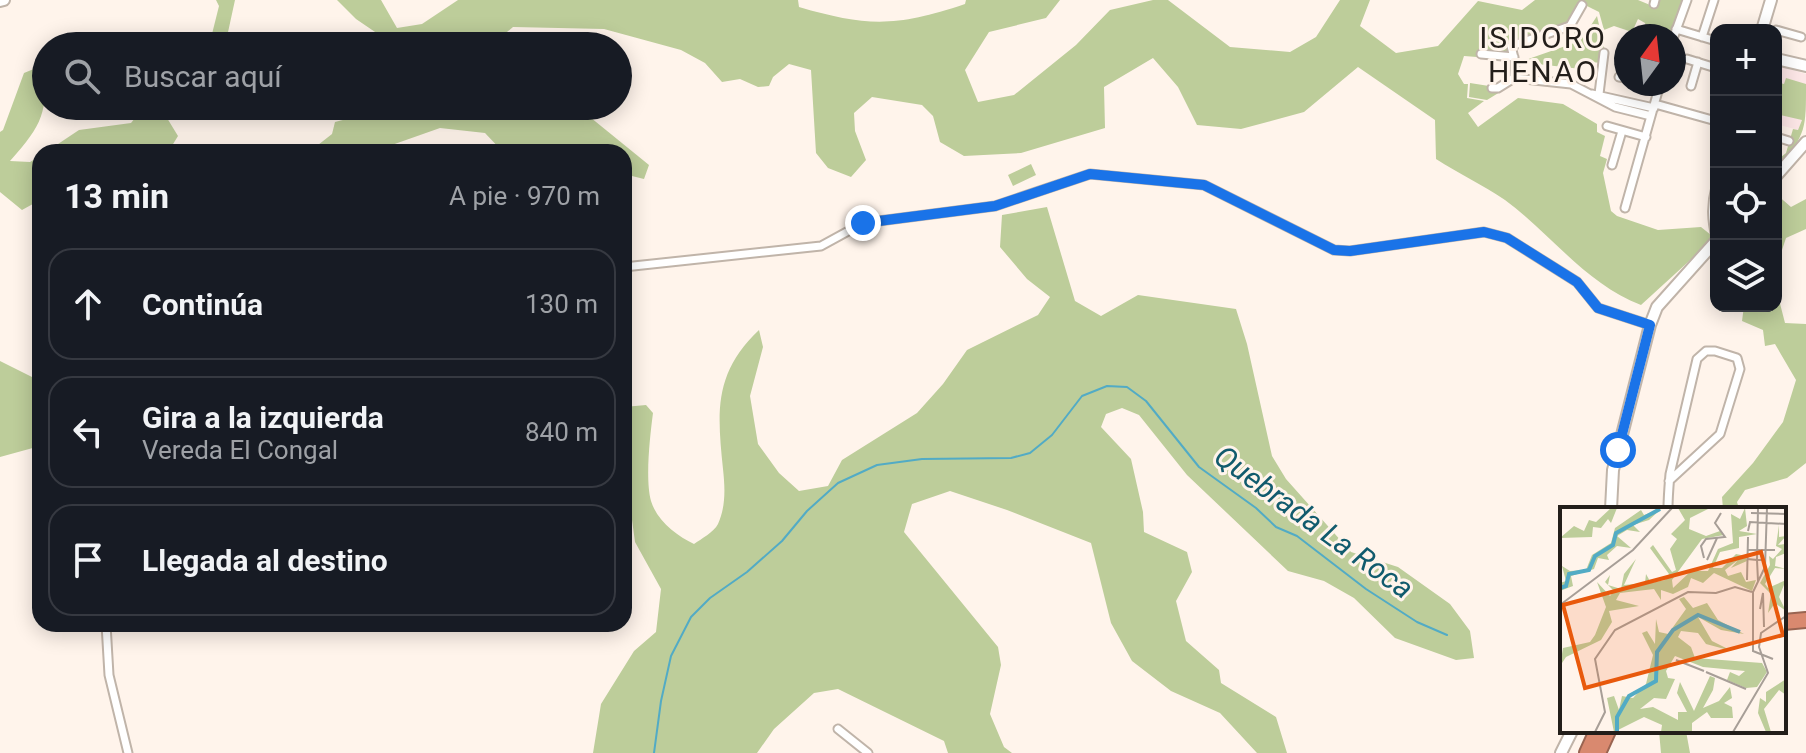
<!DOCTYPE html>
<html lang="es">
<meta charset="utf-8">
<style>
body{margin:0;font-family:Roboto,sans-serif;background:#20242c;color:#f1f3f6}
.controls{position:absolute;right:24px;top:24px;display:grid;overflow:hidden;border-radius:16px;box-shadow:0 4px 20px #0003}
.controls button{width:72px;height:72px;display:grid;place-items:center;padding:0;border:0;border-bottom:2px solid #363941;background:#171b24;color:#f1f3f6;font:40px sans-serif}
.compass{position:absolute;left:1614px;top:24px;width:72px;height:72px;border-radius:50%;background:#171b24;box-shadow:0 4px 20px #0003;rotate:15deg}
.stop{position:absolute;width:24px;height:24px;margin:-18px;border:6px solid #1a73e8;border-radius:50%;background:#fff}
.stop.end{background:#1a73e8;border-color:#fff;box-shadow:0 2px 8px #0008}
.list{margin:0;padding:0;list-style:none}
h2{display:flex;justify-content:space-between;align-items:center;height:104px;margin:0;padding:0 32px;font-size:34px}
h2 small{font-size:26px;font-weight:400;color:#9ea1a6}
.list li{display:grid;grid-template-columns:52px 1fr auto;gap:24px;align-items:center;box-sizing:border-box;height:112px;margin:0 16px 16px;padding:0 16px;border:2px solid #363941;border-radius:24px}
.list b{display:block;font-size:30px;white-space:nowrap}
.list p{margin:0;font-size:26px;white-space:nowrap;color:#9ea1a6}
.list em{font-size:26px;font-style:normal;color:#9ea1a6}
.icon{flex:none;width:44px;height:44px;fill:none;stroke:currentColor;stroke-width:2;stroke-linecap:round;stroke-linejoin:round}
.map{position:relative;flex:none;width:1806px;height:753px;overflow:hidden}
.search{position:absolute;background:#171b24;box-shadow:0 4px 20px #0003;left:32px;top:32px;width:600px;height:88px;display:flex;align-items:center;gap:20px;box-sizing:border-box;padding:0 28px;border-radius:44px;color:#9ea1a6;font-size:30px}
.panel{position:absolute;background:#171b24;box-shadow:0 4px 20px #0003;left:32px;top:144px;width:600px;height:488px;border-radius:24px}
.map>svg:first-child{display:block}
.education{fill:#fce6e6}
.green{fill:#bdcd9a}
.lines{fill:none;stroke-linecap:round;stroke-linejoin:round}
.stream{stroke:#52abc5;stroke-width:2}
.street-casing{stroke:#c0b4a9;stroke-width:11}
.secondary-casing{stroke:#c0b4a9;stroke-width:14}
.highway-casing{stroke:#996451;stroke-width:18}
.street{stroke:#fff;stroke-width:7}
.secondary{stroke:#fff;stroke-width:10}
.highway{stroke:#d9896f;stroke-width:14}
.route{stroke:#1a73e8;stroke-width:10}
.labels{text-anchor:middle;dominant-baseline:central;stroke-width:6;stroke-linejoin:round;paint-order:stroke}
.neighbourhood-label{font-size:30px;letter-spacing:2px;fill:#231e1a;stroke:#fff4eb}
.water-label{font-size:30px;font-style:italic;fill:#115b6d;stroke:#fff4eb}
.inset-river{fill:none;stroke:#52abc5;stroke-width:4}
.inset-road{fill:none;stroke:#a79e97;stroke-width:2}
.view{fill:#e8590c;fill-opacity:0.15;stroke:#e8590c;stroke-width:4}
.inset-edge{fill:none;stroke:#231e1a;stroke-width:4}
</style>
<div class="map">
<svg width="1806" height="753" viewBox="0 0 1806 753">
<rect width="100%" height="100%" fill="#fff4eb"/>
<path class="education" d="M1776,65L1806,74V110L1798,130L1776,124Z"/>
<path class="green" d="M216,0H235L225,46H209L219,6Z
M337,0H381L397,28L422,24L458,0H798L799,7C867,27 897,27 965,4L966,0H1060L1046,18L989,32L965,70L978,102L1014,95L1076,45L1110,10L1153,0H1168L1230,47L1290,52L1316,37L1340,0H1370L1360,26L1396,53L1438,46L1478,1L1522,10L1535,0H1638L1655,7L1659,0H1682L1670,36H1649L1645,23L1638,19L1632,32L1614,26L1604,30L1599,12L1585,5L1565,24L1508,45L1509,53L1478,52L1477,57L1464,56L1458,74L1464,84H1468L1467,98L1484,101L1468,113L1478,127L1518,98L1563,104L1597,124V132L1605,136L1600,156L1607,159L1603,173L1611,211L1617,216L1658,230L1701,227L1711,235L1710,242L1641,305C1586,284 1551,234 1505,200C1483,185 1458,173 1436,159L1435,120L1358,67L1304,112L1241,129L1197,125L1178,87L1153,58L1104,87L1105,128L1021,153L964,156L940,142L933,116L922,105L872,97L854,113L855,131L866,160L851,177L828,168L816,153L811,70L789,64L773,77L769,86L758,87L740,79L722,82L705,63L681,50L604,29L513,27L490,46H377L378,34L356,19Z
M1597,16L1604,47L1601,63L1582,61L1581,69L1520,62L1577,42L1574,31L1584,36Z
M46,64C46,114 44,123 10,161L30,162L40,156V200L22,210L0,192V132L3,130L24,73Z
M1786,78L1806,84C1806,130 1806,132 1780,167L1776,161L1786,153L1793,129L1798,130L1802,120L1776,114V82L1784,84Z
M1470,83L1489,86V90L1500,92L1487,100L1469,97Z
M134,106H177L167,118L178,136L170,149L159,152H46L79,130L131,123L139,113Z
M364,106H529L541,111L585,113L649,165L644,179L624,174V152H503L485,133L440,128L372,152H309L332,134L335,122L366,114Z
M1031,164L1036,175L1013,186L1008,175Z
M1776,194L1791,207L1806,199V229L1786,238L1776,268Z
M1047,207L1075,301L1101,316L1138,295L1236,309L1247,344L1272,456L1286,479L1351,552L1398,567L1450,604L1470,631L1474,658L1456,660L1395,638L1354,598L1324,581L1288,571L1187,475L1139,415L1122,408L1106,414L1101,427L1131,459L1143,512L1144,532L1187,552L1192,572L1176,601L1186,641L1219,670L1221,683L1276,717L1287,753H1257L1220,713L1171,691L1132,661L1111,623L1091,543L1007,510L950,491L912,504L904,532L998,647L1001,665L990,714L1004,747L1012,753H948L944,741L838,689L814,693L774,729L757,753H593L601,704L634,651L656,632L661,589L635,542L628,490L624,479V407L646,405L653,413C650,436 645,479 651,501C657,521 677,536 694,544C701,539 714,532 718,524C726,506 725,488 723,469C717,411 714,373 759,330L763,347L750,396L758,444L779,473L799,491L828,486L842,460L917,413L943,384L967,350L1038,315L1050,297L1027,279L1000,247L1002,215Z
M1776,288L1785,323L1806,324V463L1787,478L1745,490L1737,502L1739,509H1723L1722,497L1753,463L1783,422L1796,380L1775,344L1765,346L1763,330L1742,321L1744,306H1776Z
M0,361L40,381V446L0,457Z
M1659,731H1686L1690,753H1661Z"/>
<g class="lines">
<path class="stream" d="M654,753L661,701L671,656L691,617L710,598L747,572L782,541L807,511L838,483L877,465L922,459L1011,458L1030,453L1052,435L1082,396L1107,386L1127,387L1146,401L1199,467L1256,508L1276,527L1297,536L1366,589L1417,622L1447,635"/>
<defs>
<path id="street" d="M1654,4L1655,0
M1676,29L1716,41
M1776,30L1801,37
M1674,36L1687,0
M1702,37L1714,0
M1481,54L1514,57
M1687,59L1716,68
M1619,77L1626,78
M1514,78L1571,84L1615,107L1651,116
M1691,86L1698,62
M1492,88H1498L1514,78L1515,62L1511,46L1570,26L1582,5
M1592,94L1654,108
M1599,94L1604,53
M1655,104L1716,121
M1607,126L1646,137
M1776,137L1789,141
M1612,165L1622,131
M1716,187C1711,205 1712,220 1716,238
M1625,208L1660,84
M624,267L821,246L863,223L995,206L1090,174L1204,185L1334,250L1350,251L1484,232L1507,238L1577,282L1598,308L1650,325
M1668,509C1668,497 1669,486 1670,474L1697,359L1706,351H1715L1737,358L1740,369L1720,434L1669,481
M106,624L109,675L128,753
M838,729L868,753"/>
<path id="secondary" d="M0,1L4,0
M1762,30L1771,0
M1776,59L1806,66
M1776,176L1806,142
M1611,509L1613,470L1650,325L1657,307L1716,241
M1561,753L1572,731"/>
<path id="highway" d="M1784,622L1806,620
M1587,753L1597,731
M1598,753L1608,731"/>
</defs>
<use href="#street" class="street-casing"/>
<use href="#secondary" class="secondary-casing"/>
<use href="#highway" class="highway-casing"/>
<use href="#street" class="street"/>
<use href="#secondary" class="secondary"/>
<use href="#highway" class="highway"/>
</g>
<g class="lines">
<path class="route" d="M863,223L995,206L1090,174L1204,185L1334,250L1350,251L1484,232L1507,238L1577,282L1598,308L1650,325L1618,450"/>
</g>
<g class="labels">
<g class="neighbourhood-label">
<text x="1543" y="37">ISIDORO<tspan x="1543" dy="34">HENAO</tspan></text>
</g>
<g class="water-label">
<text transform="translate(1314 522) rotate(36)">Quebrada La Roca</text>
</g>
</g>
<g transform="translate(1560 507)">
<rect width="226" height="226" fill="#fff4eb"/>
<path d="M51,1L64,2L57,1L51,16L48,12L41,21L33,20L32,30L0,31L14,19L24,24L29,13L36,15ZM118,1H150L130,11L129,22L146,29L160,24L156,19L164,28L142,32L112,73L113,81L131,64H148L158,42L173,36L171,7L180,12L185,1L187,19L179,24L197,27L179,30V41L160,45L153,61H162L176,47L186,49L187,54L171,61L178,53L165,63L168,69L181,65L186,75L196,73L192,84L154,66L143,76L131,71L128,80L113,87L101,83V93L94,82L60,86L56,93L79,99L49,104L52,115L41,133L6,150L0,159L3,141L30,135L35,128L46,100L37,75L50,89L54,84L45,75L50,68L48,78L61,82L64,67L76,52L64,78L85,76L86,67L91,76L105,73L109,67L90,41L93,38L112,65L116,63L110,42L117,32L111,27L125,13ZM101,2L89,13L73,18L80,25L67,23L57,29L71,41L57,39L47,48L49,53L38,51L34,62L11,69L13,79L0,84V76L6,74L2,59L10,64L26,63L32,48L51,36L55,21L81,3L84,8ZM219,18V30L226,29L218,38L225,37L226,46L216,50L215,59L226,62L215,61L205,77L208,81L226,73L219,90L226,104L215,96L208,106L211,87L200,76L210,58L209,49L213,52L222,42L216,39ZM124,90L133,101L147,96L158,113L184,127L161,123L138,110L152,134L172,144L146,137L138,126L121,124L118,130L131,140L135,151L202,156L207,165L197,180L186,181L167,173L170,165L179,169L185,164L143,160L115,149L106,164L108,171L115,172L106,192L94,191L80,202L93,200L118,213V205H127L117,186L120,175L134,204L150,169L155,171L153,183L143,201L159,194L170,180L172,191L164,196L172,200L173,211H151L147,205L132,216V225H101L102,218L84,210L54,225L47,191L54,189L59,203L62,189L73,191L86,177L93,148L82,126L87,124L95,137L96,112L99,125L108,127L126,102L119,92ZM226,172V188L219,183L204,202L211,225H206L198,206L200,191L206,195V185Z" fill="#bdcd9a"/>
<path class="inset-river" d="M0,81L6,79L9,67L29,63L35,49L53,38L56,26L100,2M57,225V210L69,189L96,174L97,145L113,123L138,108L180,125"/>
<path class="inset-road" d="M198,1L197,53H206M207,1L205,60L193,85V144L213,152M191,6L226,7M188,24L190,15L226,17M188,43H215M144,51L141,39L146,32L165,30L155,16L161,6M187,52L197,53L198,74M147,53L157,31M187,73L188,30M0,98L73,43L112,1M200,102L203,86L204,120M116,153L144,164M146,165L186,182M35,225L45,205L35,152L55,123L128,85L156,86L175,80L192,85M173,225L208,166L199,140L201,126L226,109"/>
<path class="view" d="M201,45L223,128L25,181L3,98Z"/>
<rect width="226" height="226" class="inset-edge"/>
</g>
</svg>
<div class="controls">
<button>+</button>
<button>−</button>
<button><svg class="icon" aria-label="locate" viewBox="0 0 24 24"><circle cx="12" cy="12" r="6"/><path d="M12 2v4M12 18v4M2 12h4M18 12h4"/></svg></button>
<button><svg class="icon" aria-label="layers" viewBox="0 0 24 24"><path d="M12 4l9 5-9 5-9-5zM3 14l9 5 9-5"/></svg></button>
</div>
<svg class="compass" viewBox="-18 -18 36 36"><path d="M0-13l5 13h-10z" fill="#e53935"/><path d="M0 13l5-13h-10z" fill="#9ea1a6"/></svg>
<div class="stop" style="left:1618px;top:450px"></div>
<div class="stop end" style="left:863px;top:223px"></div>
<div class="search"><svg class="icon" aria-label="search" viewBox="0 0 24 24"><circle cx="10" cy="10" r="6"/><path d="M15 15l6 6"/></svg>Buscar aquí</div>
<section class="panel">
<h2>13 min<small>A pie · 970 m</small></h2>
<ul class="list">
<li><svg class="icon" aria-label="ahead" viewBox="0 0 24 24"><path d="M12 20V5M6 11l6-6 6 6"/></svg><div><b>Continúa</b></div><em>130 m</em></li>
<li><svg class="icon" aria-label="left" viewBox="0 0 24 24"><path d="M17 20v-9H6M10 6l-5 5 5 5"/></svg><div><b>Gira a la izquierda</b><p>Vereda El Congal</p></div><em>840 m</em></li>
<li><svg class="icon" aria-label="arrive" viewBox="0 0 24 24"><path d="M6 21V4h12l-3 4 3 4H6"/></svg><div><b>Llegada al destino</b></div></li>
</ul>
</section>
</div>
